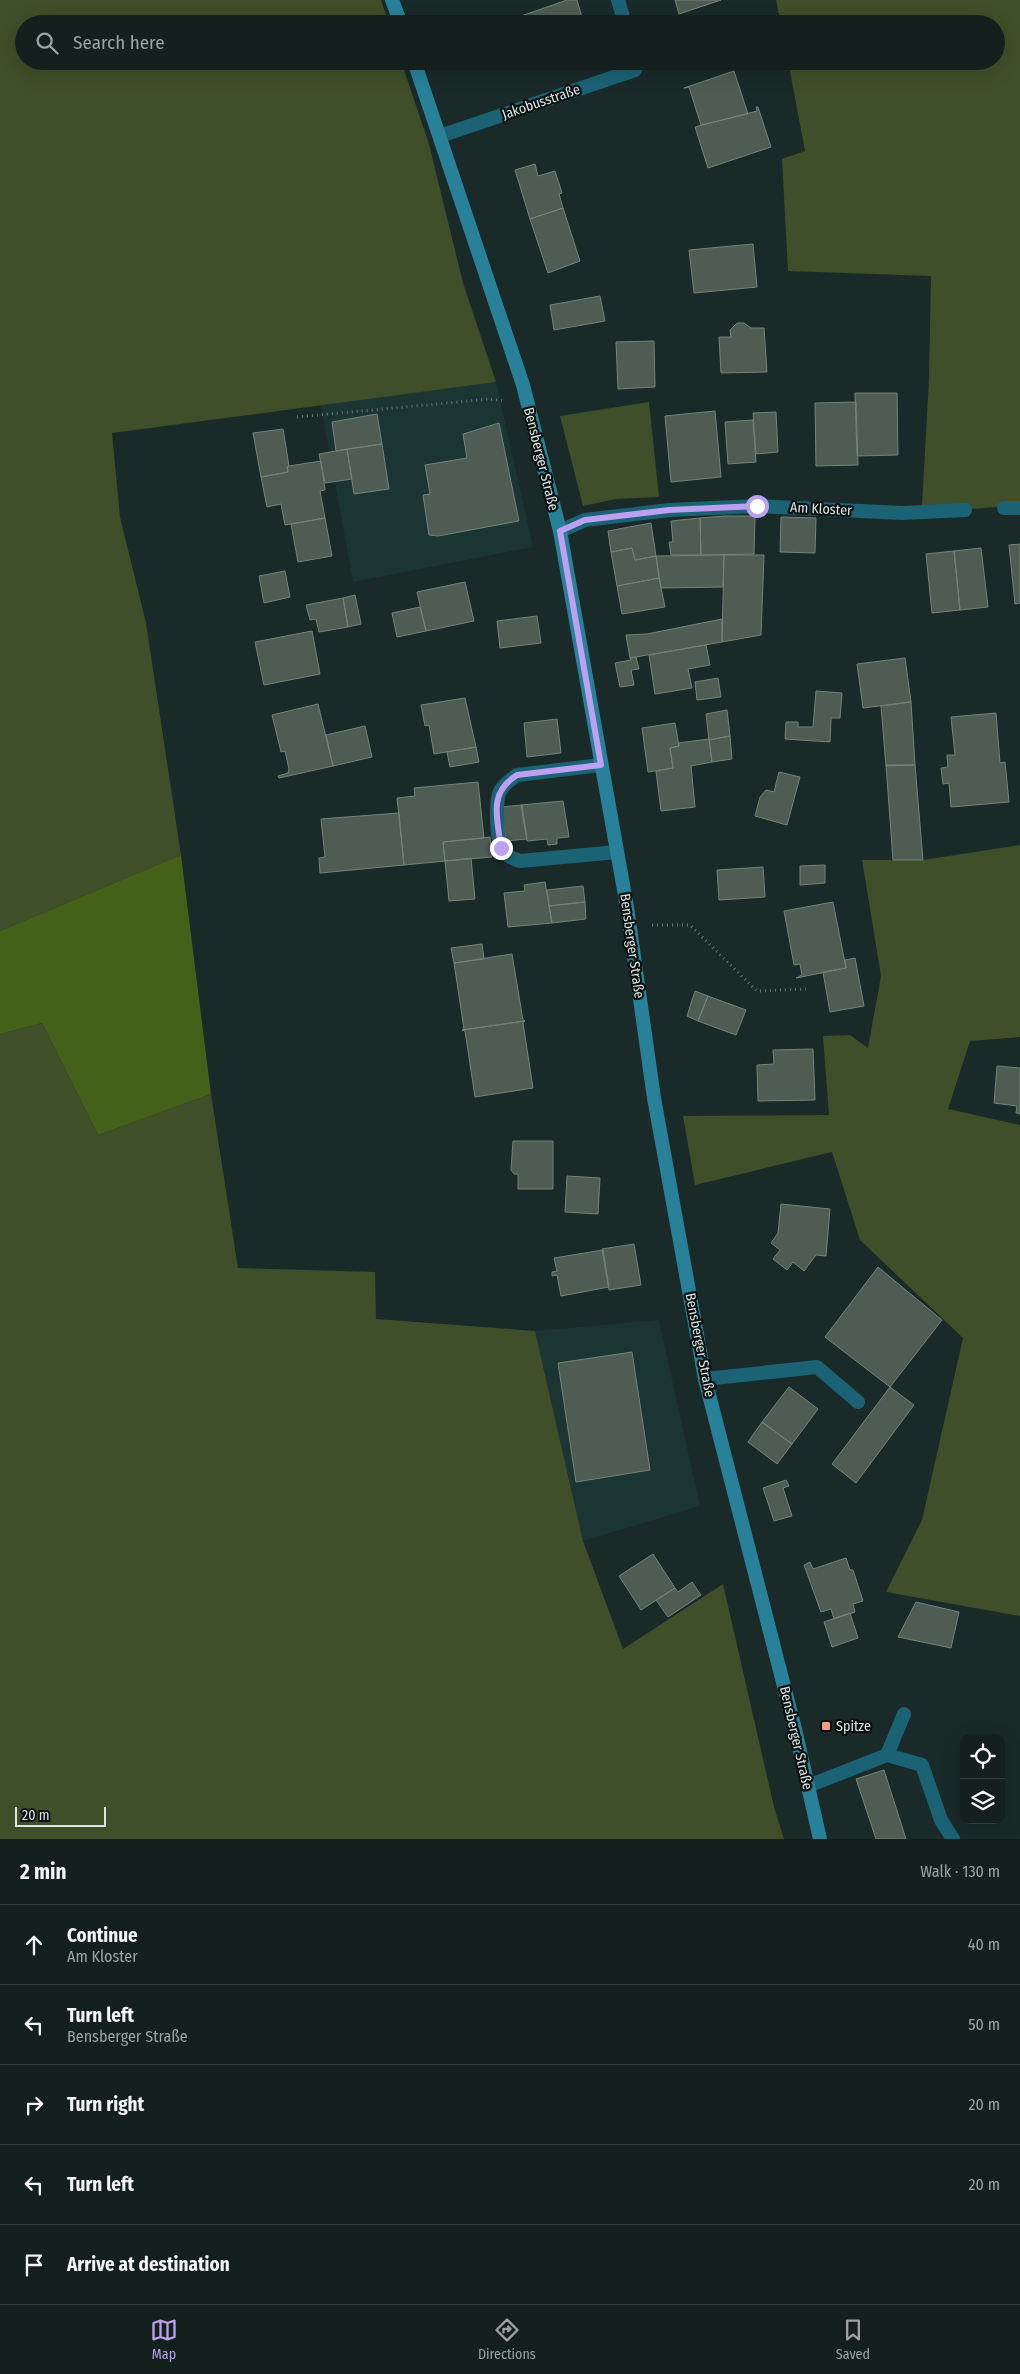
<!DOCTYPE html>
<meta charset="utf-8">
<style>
body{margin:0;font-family:"Fira Sans Condensed",sans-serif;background:#1c2827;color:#f1f3f6}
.controls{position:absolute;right:15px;bottom:15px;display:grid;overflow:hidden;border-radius:10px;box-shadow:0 5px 20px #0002}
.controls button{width:45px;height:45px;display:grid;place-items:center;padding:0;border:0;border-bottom:1px solid #323e3c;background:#13201e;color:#f1f3f6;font:25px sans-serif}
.scale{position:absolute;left:15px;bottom:12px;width:91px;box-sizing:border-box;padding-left:5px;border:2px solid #dbe6e4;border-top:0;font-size:14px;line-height:18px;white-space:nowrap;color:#dbe6e4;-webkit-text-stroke:4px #0a1110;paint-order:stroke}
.stop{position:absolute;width:15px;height:15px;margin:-11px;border:4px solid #bca0f2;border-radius:50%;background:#fff}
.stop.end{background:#bca0f2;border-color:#fff;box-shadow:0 1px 5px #0008}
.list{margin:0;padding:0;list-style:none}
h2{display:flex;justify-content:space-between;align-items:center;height:65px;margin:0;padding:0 20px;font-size:21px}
h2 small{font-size:16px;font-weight:400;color:#9da3a4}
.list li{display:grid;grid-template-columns:32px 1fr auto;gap:15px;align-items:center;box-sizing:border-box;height:80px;padding:0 20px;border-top:1px solid #323e3c}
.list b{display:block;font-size:19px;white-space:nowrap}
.list p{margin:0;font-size:16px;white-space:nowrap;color:#9da3a4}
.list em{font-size:16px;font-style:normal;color:#9da3a4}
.icon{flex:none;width:28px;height:28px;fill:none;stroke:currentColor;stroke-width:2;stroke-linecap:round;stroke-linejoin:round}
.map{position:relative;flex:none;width:1020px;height:1839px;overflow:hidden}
.search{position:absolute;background:#13201e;box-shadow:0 5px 20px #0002;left:15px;right:15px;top:15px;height:55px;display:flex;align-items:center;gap:12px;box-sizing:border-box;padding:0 18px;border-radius:28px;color:#9da3a4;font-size:19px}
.sheet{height:465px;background:#13201e}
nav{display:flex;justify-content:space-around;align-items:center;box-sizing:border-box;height:70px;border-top:1px solid #323e3c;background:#13201e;font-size:14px;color:#9da3a4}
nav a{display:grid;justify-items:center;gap:2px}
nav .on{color:#bca0f2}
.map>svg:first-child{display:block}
.built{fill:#1b3533}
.green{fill:#3f4f29}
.forest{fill:#456119}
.building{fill:#4e5c53;stroke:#75847b}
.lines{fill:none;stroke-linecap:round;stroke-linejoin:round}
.path{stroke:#6a7876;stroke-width:3;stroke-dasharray:1 4;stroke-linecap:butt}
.service{stroke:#1c6275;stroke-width:14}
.minor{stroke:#1c6275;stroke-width:14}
.secondary{stroke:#288199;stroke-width:14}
.route{stroke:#bca0f2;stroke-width:6}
.poi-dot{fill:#f49e86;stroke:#0a1110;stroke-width:2}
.labels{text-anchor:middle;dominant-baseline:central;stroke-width:4.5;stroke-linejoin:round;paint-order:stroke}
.street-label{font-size:14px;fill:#dbe6e4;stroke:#0a1110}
.poi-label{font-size:14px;fill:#dbe6e4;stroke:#0a1110;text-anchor:start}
</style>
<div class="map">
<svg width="1020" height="1839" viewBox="0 0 1020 1839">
<rect width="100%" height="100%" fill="#192a28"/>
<path class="built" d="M496,382L533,547L353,582L321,405Z
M659,1320L700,1506L583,1541L535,1331Z"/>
<path class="green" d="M0,0H381L389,24H24V61H401L429,144L463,283L496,382L112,433L120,517L146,623L181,855L0,931Z
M776,0H1020V505L971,509L922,505L929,379L931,276L788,271L782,159L805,151L788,61H996V24H781Z
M649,402L659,497L616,499L583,506L560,416Z
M1020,845V1037L970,1041L948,1109L1020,1125V1616L886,1592L922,1520L963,1338L860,1240L832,1152L695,1185L683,1116L829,1115L823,1036L850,1035L868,1048L881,976L862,860H923Z
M42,1023L98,1135L211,1094L238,1268L375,1272L376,1319L535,1331L583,1541L623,1649L723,1584L774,1807L784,1839H0V1034Z"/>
<path class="forest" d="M181,855L211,1094L98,1135L42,1023L0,1034V931Z"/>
<path class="building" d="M567,0H577L584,24H523L521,16Z
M675,0H721L679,14Z
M734,71L748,114L701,125L689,87L684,88Z
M756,107H758L771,147L708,168L695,127L757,111Z
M535,164L538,176L555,171L562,193L559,194L563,208L530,219L515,170Z
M563,208L580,261L548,273L530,219Z
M753,244L757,287L694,293L689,250Z
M600,296L605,321L554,330L550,305Z
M737,323H744L751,328H764L767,372L721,373L719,337H731L730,330Z
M654,341L655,387L618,389L616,342Z
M855,393H897L898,455L857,456Z
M856,402L858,465L816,466L815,403Z
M715,411L721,477L671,482L665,416Z
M776,412L778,452L756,454L753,413Z
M377,414L382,444L336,451L332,422Z
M753,420L756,462L728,464L725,422Z
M499,423L519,521L438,536L429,535L423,495L430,494L425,465L467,458L463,434Z
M283,429L289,466L287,467L288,472L261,477L253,433Z
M382,444L389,489L354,494L347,449Z
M347,449L352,479L325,483L319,454Z
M321,461L325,490L320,491L325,518L285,525L281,504L267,507L261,477L288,472L287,467L289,466Z
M724,516H755L754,554L701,555L700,518Z
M781,517L816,518L815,553L780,552Z
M325,518L332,556L298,562L291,524Z
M700,518L701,555H671L669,542H673L671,521Z
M651,523L656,556L635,560L632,548L611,552L608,531Z
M1020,544V603L1015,604L1009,545Z
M632,548L635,560L656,556L659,578L617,586L611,552Z
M981,548L988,607L960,610L954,551Z
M954,551L960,610L932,613L926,554Z
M724,555H764L761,635L722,642Z
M724,555L723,587L661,588L656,556Z
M285,571L290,597L264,603L259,576Z
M659,578L665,607L622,614L617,586Z
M465,582L474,621L426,631L417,592Z
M355,595L361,624L348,627L343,598Z
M343,598L348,627L319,632L316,619L310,620L306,605Z
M420,607L426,631L397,637L392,613Z
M537,616L541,643L500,648L497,621Z
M722,619V642L630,658L626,635L647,634Z
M312,631L320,674L264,685L255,642Z
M706,645L710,665L688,669L692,688L655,694L649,655Z
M636,657L639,669L631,670L634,685L620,687L615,663L631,660L630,658Z
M905,658L911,702L863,708L857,664Z
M718,678L721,697L697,700L695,682Z
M816,691L842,693L840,718H831L830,742L785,739L786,722H798V727H813Z
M465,698L476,747L434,754L429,725L425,726L421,705Z
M911,702L915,765L886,766L881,706Z
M318,704L333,766L279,778L278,776L288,773L289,769L285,751L281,752L272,715Z
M727,710L730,736L709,740L706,714Z
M996,713L1000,763L1005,762L1009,802L951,807L949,783L943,784L941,768L948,767L947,755H955L951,717Z
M557,719L561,753L527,757L524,723Z
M675,723L679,746L670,748L673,768L648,772L642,728Z
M365,726L372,757L333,766L326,735Z
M730,736L732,759L712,762L709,740Z
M709,739L712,762L691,766L695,807L661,811L656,771L673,768L670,748L679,746L678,743Z
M476,747L479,762L450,767L447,752Z
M886,765H915L923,860H893Z
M779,772L800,777L787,825L755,816L760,797L766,790L774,792Z
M478,782L484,838L443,842L445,861L404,865L397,798L415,796L414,788Z
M563,801L569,837L557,838V844L548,845L547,839L527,841L521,805Z
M522,805L527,839L506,841L501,807Z
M399,813L404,865L320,873L319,858L325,857L321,819Z
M490,837L492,857L445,861L443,842Z
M471,858L475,899L449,901L445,861Z
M825,865V883L800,885V866Z
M763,867L765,897L719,900L717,870Z
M545,882L552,923L508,927L504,893L525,891L524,885Z
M583,886L585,902L549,906L547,890Z
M585,902L586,919L552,923L549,906Z
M833,902L846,968L796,978L802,975L800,964L794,965L784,911Z
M482,944L484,959L454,963L451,948Z
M512,954L523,1020L525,1021L462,1030L464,1029L454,963Z
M855,958L864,1006L830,1012L823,972L846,968L845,960Z
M695,991L708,996L698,1021L687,1016Z
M708,996L746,1010L736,1035L698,1021Z
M525,1021L523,1023L533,1088L475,1097L465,1031L462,1030Z
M813,1049L815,1100L758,1101L757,1065L774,1064L773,1050Z
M997,1066L1020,1068V1114L1016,1113L1017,1106L994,1103Z
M513,1141H553V1189H518V1174H514L511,1170Z
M567,1176L600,1178L598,1214L565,1212Z
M781,1204L830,1209L826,1256L816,1255L804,1271L793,1262L787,1270L773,1259L780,1250L771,1243L778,1233Z
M634,1244L641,1285L609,1290L602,1249Z
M603,1250L609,1287L561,1296L557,1275L552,1276V1272L557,1271L554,1258Z
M878,1267L942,1320L890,1387L825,1337Z
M632,1352L650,1470L576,1482L558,1363Z
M789,1387L818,1409L792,1444L762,1422Z
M890,1387L914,1405L856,1483L832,1464Z
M762,1422L792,1444L777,1464L748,1442Z
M786,1480L789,1486L783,1488L792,1516L774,1521L763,1488Z
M653,1554L675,1588L641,1610L619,1576Z
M846,1558L850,1570H853L863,1601L853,1604L855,1612L834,1619L831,1609L821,1612L804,1565L810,1562L813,1569Z
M692,1582L701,1595L668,1617L656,1600L675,1588L678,1592Z
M916,1602L959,1612L951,1648L898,1637Z
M850,1613L858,1638L832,1647L824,1622Z
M884,1770L906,1839H876L856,1779Z"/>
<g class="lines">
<path class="path" d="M297,417L490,399L505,401
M652,925H690L757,991L807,989"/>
<path class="service" d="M601,765L517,775C510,780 504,784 500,791C495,801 497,838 501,848C505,856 513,859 520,861L617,852
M705,1379L817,1367L858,1402
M887,1755L922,1765L941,1820L953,1839
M808,1786L887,1755L904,1714"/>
<path class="minor" d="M618,0L625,24
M440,136L635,70L633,61
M1004,508H1020
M560,531L585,520L669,510L757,506L902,513L965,510"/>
<path class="secondary" d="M392,0L401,24
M414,61L523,385L560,531L627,907L654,1098L705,1379L795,1729L820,1839"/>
</g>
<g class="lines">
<path class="route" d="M501,848C498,819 487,794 517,775L601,765L560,531L585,520L669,510L757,506"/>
</g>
<rect class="poi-dot" x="821" y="1721" width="10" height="10" rx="2.5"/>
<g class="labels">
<g class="street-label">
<text transform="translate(541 102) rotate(-19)">Jakobusstraße</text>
<text transform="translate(541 459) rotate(76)">Bensberger Straße</text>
<text transform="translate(821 509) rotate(3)">Am Kloster</text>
<text transform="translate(632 946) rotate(82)">Bensberger Straße</text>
<text transform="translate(700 1345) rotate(79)">Bensberger Straße</text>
<text transform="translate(796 1738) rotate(77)">Bensberger Straße</text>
</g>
<g class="poi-label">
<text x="836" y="1726">Spitze</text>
</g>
</g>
</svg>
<div class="controls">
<button><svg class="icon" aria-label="locate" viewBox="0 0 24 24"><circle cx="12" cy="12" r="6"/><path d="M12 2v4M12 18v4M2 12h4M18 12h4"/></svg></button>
<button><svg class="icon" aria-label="layers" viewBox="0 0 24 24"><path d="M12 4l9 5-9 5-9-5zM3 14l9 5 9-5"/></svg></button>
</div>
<div class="scale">20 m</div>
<div class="stop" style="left:757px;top:506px"></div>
<div class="stop end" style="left:501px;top:848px"></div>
<div class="search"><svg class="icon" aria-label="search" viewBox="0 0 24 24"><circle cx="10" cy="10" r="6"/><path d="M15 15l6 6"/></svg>Search here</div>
</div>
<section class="sheet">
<h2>2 min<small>Walk · 130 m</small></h2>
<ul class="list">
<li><svg class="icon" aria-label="ahead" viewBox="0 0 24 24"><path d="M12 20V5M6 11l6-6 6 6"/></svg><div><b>Continue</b><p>Am Kloster</p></div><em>40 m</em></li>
<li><svg class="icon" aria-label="left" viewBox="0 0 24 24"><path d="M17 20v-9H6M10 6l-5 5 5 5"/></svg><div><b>Turn left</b><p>Bensberger Straße</p></div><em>50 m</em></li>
<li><svg class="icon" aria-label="right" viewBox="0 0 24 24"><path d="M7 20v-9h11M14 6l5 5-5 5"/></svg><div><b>Turn right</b></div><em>20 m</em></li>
<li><svg class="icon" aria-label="left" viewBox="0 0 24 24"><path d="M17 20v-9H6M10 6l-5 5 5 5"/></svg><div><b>Turn left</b></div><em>20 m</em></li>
<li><svg class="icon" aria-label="arrive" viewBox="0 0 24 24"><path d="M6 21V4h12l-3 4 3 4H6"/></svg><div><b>Arrive at destination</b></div></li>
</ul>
</section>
<nav>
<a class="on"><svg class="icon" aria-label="map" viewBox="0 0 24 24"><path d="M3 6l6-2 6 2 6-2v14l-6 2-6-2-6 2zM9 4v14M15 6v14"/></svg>Map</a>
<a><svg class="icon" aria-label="directions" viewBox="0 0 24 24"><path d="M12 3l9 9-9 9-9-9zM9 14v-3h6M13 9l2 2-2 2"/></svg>Directions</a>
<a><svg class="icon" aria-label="saved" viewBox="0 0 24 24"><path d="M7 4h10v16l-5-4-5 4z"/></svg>Saved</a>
</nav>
